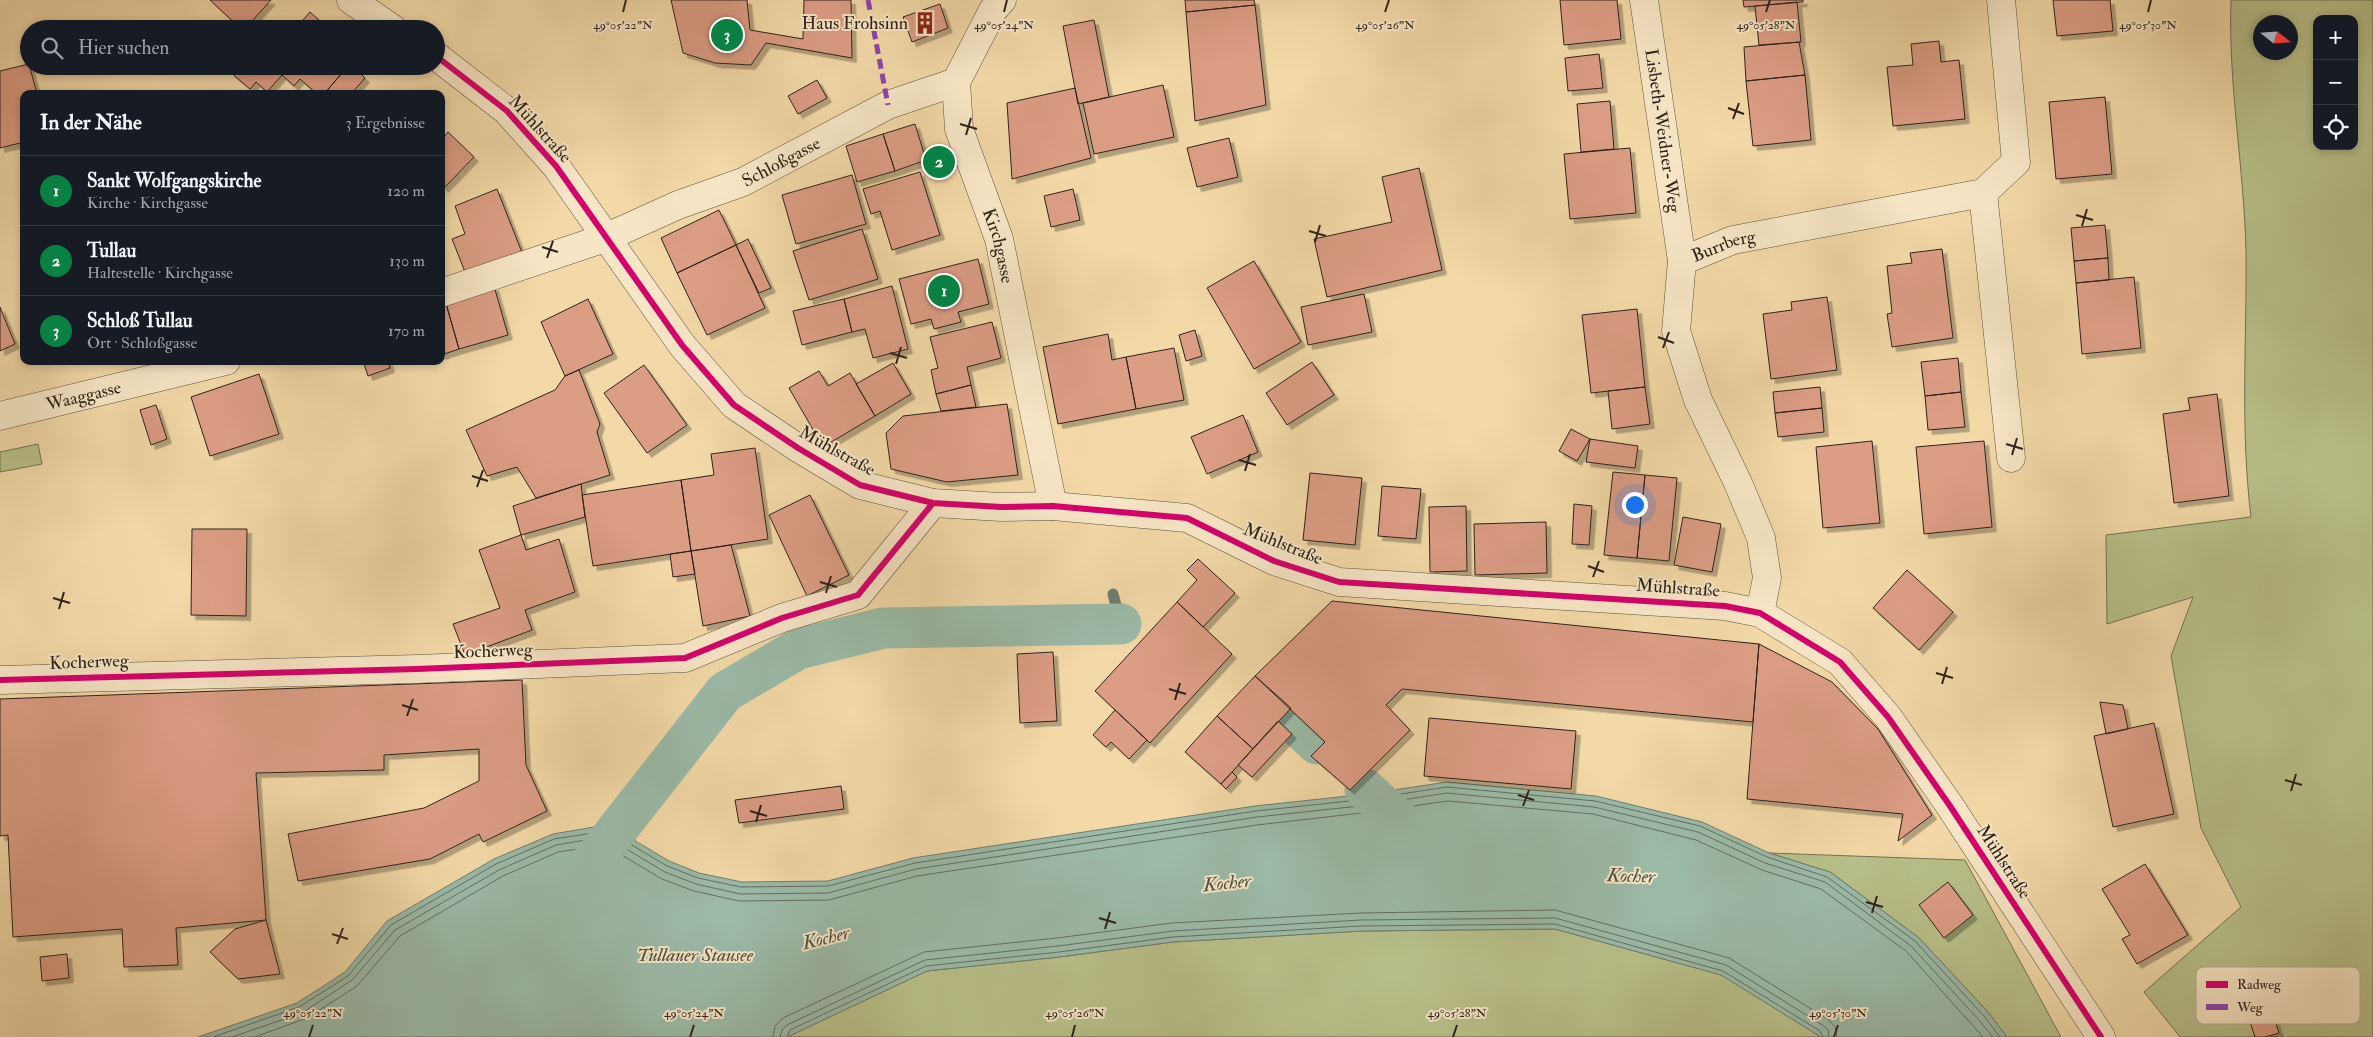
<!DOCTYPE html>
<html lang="de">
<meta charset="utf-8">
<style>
body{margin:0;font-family:"IM FELL Double Pica",serif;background:#242831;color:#f1f3f6}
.controls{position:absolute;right:15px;top:15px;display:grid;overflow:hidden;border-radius:10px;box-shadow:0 2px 8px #0003}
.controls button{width:45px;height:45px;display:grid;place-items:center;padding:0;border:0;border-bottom:1px solid #363941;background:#171b24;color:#f1f3f6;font:25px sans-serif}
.compass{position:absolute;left:2253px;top:15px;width:45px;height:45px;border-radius:50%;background:#171b24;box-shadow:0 2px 8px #0003;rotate:107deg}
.you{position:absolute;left:1634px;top:504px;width:18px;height:18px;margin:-12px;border:4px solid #fff;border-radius:50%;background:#1a73e8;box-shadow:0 0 0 8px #1a73e833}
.badge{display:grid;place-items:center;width:32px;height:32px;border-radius:50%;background:#0b8043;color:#fff;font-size:16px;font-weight:700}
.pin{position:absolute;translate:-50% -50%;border:2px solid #fff;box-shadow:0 1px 5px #0006}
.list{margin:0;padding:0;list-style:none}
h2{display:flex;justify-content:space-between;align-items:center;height:65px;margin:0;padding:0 20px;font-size:21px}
h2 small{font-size:16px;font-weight:400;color:#9ea1a6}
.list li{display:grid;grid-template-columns:32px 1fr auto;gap:15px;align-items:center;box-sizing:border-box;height:70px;padding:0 20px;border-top:1px solid #363941}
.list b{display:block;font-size:19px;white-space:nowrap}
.list p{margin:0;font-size:16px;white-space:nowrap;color:#9ea1a6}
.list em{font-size:16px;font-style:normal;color:#9ea1a6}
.icon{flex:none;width:28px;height:28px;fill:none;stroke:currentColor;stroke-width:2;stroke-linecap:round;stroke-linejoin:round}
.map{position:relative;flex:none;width:2373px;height:1037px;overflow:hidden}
.search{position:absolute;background:#171b24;box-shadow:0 2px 8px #0003;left:20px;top:20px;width:425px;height:55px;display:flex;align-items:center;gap:12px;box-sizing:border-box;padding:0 18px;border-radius:28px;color:#9ea1a6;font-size:19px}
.panel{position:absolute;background:#171b24;box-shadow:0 2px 8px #0003;left:20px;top:90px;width:425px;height:275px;border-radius:10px}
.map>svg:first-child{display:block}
.green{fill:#b8c08a;stroke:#737153;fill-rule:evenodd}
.water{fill:#9bbaa8;stroke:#6f7d70}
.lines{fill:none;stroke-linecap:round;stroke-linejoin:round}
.shore{stroke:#646e62;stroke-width:1}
.stream{stroke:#6f7d70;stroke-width:11}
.canal{stroke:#9bbaa8;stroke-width:41}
.building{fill:#dc9d85;stroke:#2e221c;filter:url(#shadow)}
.minor-casing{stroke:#5f503f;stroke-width:29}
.minor{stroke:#f7e6c6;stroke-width:28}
.quiet{stroke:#8e44ad;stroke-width:5;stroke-dasharray:10 5;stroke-linecap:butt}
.cycleway-casing{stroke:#f7e6c6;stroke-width:9}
.cycleway{stroke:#d6006c;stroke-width:6}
.ticks{fill:none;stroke:#2e221c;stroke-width:2}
.labels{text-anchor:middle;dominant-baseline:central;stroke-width:4;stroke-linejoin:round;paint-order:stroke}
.poi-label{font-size:18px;fill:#2e221c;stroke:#f7e6c6;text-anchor:end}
.street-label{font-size:18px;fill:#2e221c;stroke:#f7e6c6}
.water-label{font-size:19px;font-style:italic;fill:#4f5046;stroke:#f7e6c6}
.key{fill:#f7e6c6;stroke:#bbab93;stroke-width:1}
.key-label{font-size:14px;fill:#2e221c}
.ticks-label{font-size:12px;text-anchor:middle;fill:#2e221c;stroke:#f7e6c6;stroke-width:4;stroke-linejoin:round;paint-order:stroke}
</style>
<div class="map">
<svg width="2373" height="1037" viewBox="0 0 2373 1037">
<defs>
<filter id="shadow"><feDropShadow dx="4.5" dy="4.5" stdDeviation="0" flood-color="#0004"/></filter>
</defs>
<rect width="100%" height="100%" fill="#f3d9a8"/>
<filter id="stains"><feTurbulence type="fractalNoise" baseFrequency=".004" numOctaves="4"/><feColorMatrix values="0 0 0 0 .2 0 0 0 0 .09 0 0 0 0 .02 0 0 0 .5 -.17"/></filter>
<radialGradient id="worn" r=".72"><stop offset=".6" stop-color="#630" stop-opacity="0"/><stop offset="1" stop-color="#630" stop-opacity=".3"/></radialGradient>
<path class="green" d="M2231,0H2373V1037H2180L2144,992L2241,907L2201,828L2171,656L2193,597L2107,624L2106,535L2251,517C2240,428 2247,339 2246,251C2244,167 2228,84 2231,0ZM2317,19H2354V146H2317ZM2260,22H2290V52H2260Z
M38,444L42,464L0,472V452Z
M1769,853L1965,860L2061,1037H2007L1988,1012L1918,937L1830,872Z
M1555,929L1722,975L1821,1037H787L927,971L1059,957L1173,942L1362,931Z"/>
<path class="water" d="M1447,782L1596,796L1702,822L1769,853L1830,872L1918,937L1988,1012L2007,1037H1821L1721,975L1555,929L1362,931L1173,942L1059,957L927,971L787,1037H198L297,1003L345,972L387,921L494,859L553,834L600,826L627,836L669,861L699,873L742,882L828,881L913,858L1255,806L1367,794Z"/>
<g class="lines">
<path class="shore" d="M213,1037L299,1007L348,976L391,925L496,864L554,839L599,832L625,841L667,866L698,878L741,887L828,886L915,863L1256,811L1368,799L1447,787L1595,801L1700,826L1767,857L1827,877L1915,941L1984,1016L2000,1037
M232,1037L302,1013L352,980L395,930L499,870L556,845L598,838L623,847L665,872L696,884L740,894L828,893L916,869L1257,817L1369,805L1447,793L1594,807L1698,832L1765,863L1825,882L1911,946L1979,1020L1993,1037
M255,1037L307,1018L357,986L400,936L503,876L558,852L597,846L620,854L662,879L694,891L739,901L829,900L917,876L1257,825L1370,812L1448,801L1593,814L1696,840L1762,870L1821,889L1906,951L1983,1037
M773,1037L775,1026L783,1018L924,952L1057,938L1172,923L1361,913L1555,910L1729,958L1829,1020L1835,1027L1837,1037
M780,1037L782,1030L787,1025L925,960L1058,946L1173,931L1361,920L1555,918L1726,965L1824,1026L1828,1030L1829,1037
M787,1037L790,1030L926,966L1059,952L1173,937L1361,926L1555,924L1723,971L1820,1031L1823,1037"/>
<path class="stream" d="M1113,594L1121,624"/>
<path class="canal" d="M1293,722L1317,744
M1365,789L1411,831
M580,877L725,692L798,649L883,628L1121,624"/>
</g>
<path class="building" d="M210,0H271L245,29H241Z
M671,0H747L750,30L803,39L804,0H851L852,58L766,43L751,65L715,63L683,53Z
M1185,0H1254L1255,5L1186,12Z
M1560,0H1617L1621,39L1564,45Z
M1743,0H1803V2L1744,7Z
M2053,0H2110L2113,31L2057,36Z
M1797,2L1801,42L1759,45L1755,6Z
M940,4L948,28L912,42L903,17Z
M1255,5L1266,105L1195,121L1186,12Z
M310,12L329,29H295Z
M1094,20L1109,97L1078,104L1063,26Z
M1939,41L1941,62L1959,60L1965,119L1893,126L1887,67L1913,65L1911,44Z
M1799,42L1805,75L1746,81L1744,47Z
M1599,54L1603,88L1568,91L1565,58Z
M29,64L37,94H24V142L0,148V71Z
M236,66H348L324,94H317L300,79L294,86L282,75L267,92L256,82L250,89L230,72Z
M348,66H353L365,78L351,94H326L325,93Z
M1805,75L1811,140L1753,146L1746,81Z
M817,80L827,98L798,114L788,96Z
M1163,85L1174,137L1094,154L1083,103Z
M1075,88L1091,158L1012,179L1007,103Z
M2105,97L2112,174L2056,179L2049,102Z
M1610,101L1614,149L1581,152L1577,104Z
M915,124L926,160L895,171L883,134Z
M448,132L474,157L444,188L441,185V140Z
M883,134L895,171L857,182L846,146Z
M1229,138L1238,177L1197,187L1187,148Z
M1630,148L1636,213L1570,219L1564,154Z
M1419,168L1442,270L1327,297L1314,239L1392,222L1382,177Z
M920,172L940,235L892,250L880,211L871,214L863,189Z
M852,175L866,224L796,244L782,195Z
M497,189L523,255L467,277L452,239L465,234L455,206Z
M1073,189L1080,220L1051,227L1044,196Z
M719,210L736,245L677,273L661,238Z
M2105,225L2108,258L2074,261L2071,228Z
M862,229L878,279L809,300L793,251Z
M748,239L771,288L759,293L736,245Z
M736,245L765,308L707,335L677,273Z
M1942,249L1953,338L1892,347L1887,314L1892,313L1887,266L1912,263L1910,253Z
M2108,258L2109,280L2076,283L2074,261Z
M978,259L989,304L958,312L961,322L934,329L931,319L911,324L899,279Z
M1254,261L1301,342L1254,369L1207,288Z
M2134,277L2141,348L2082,354L2076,283Z
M494,286L508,335L459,349L445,300Z
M892,286L908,349L873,358L865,329L852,332L844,299Z
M1364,294L1372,332L1308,345L1301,307Z
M1827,297L1837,370L1771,379L1763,314L1792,310L1791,302Z
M588,299L613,354L565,376L541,322Z
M844,299L852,332L802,345L793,311Z
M445,300L459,349L441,355V301Z
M0,307L15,344L0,351Z
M1637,309L1645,387L1591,393L1582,315Z
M992,322L1001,358L967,367L971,385L936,394L931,370L938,368L930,337Z
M1195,330L1202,356L1186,361L1179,335Z
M1108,334L1112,360L1126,357L1136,409L1058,424L1043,347Z
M1174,348L1184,400L1136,409L1126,357Z
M1958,358L1961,392L1925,396L1921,362Z
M363,361H388L390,368L368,376Z
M1312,362L1334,395L1287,425L1266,393Z
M893,363L911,394L875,416L856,384Z
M644,365L687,425L647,453L604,393Z
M579,370L600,424L597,432L610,475L536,498L517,467L487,476L466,430L555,390L565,376Z
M819,371L828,386L850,373L875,416L823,447L789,388Z
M259,374L279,434L210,456L191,397Z
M971,385L976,407L941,411L936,394Z
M1645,387L1650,424L1612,429L1608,391Z
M1820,387L1822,408L1775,413L1773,392Z
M1961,392L1965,427L1928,430L1925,396Z
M2217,394L2229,496L2174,503L2163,414L2190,410L2188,398Z
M1007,404L1018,475L947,482L891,469L886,433L903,416Z
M156,405L167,439L151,445L140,410Z
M1822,408L1824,432L1778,437L1775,413Z
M1243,415L1258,452L1207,474L1191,437Z
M1571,429L1590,439L1577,461L1559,451Z
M1590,439L1638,446L1635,468L1586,462Z
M1872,441L1880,523L1823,528L1816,447Z
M1984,441L1992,527L1924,534L1916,447Z
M755,448L768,539L691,551L681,480L714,475L711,454Z
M1613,472L1645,475L1637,558L1604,555Z
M1310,473L1362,478L1355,545L1303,540Z
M1645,475L1677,478L1669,561L1637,558Z
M681,480L691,551L593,566L582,495Z
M581,484L585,517L521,535L513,506Z
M1382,486L1421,489L1416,539L1378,536Z
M810,495L849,575L807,596L769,515Z
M1574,504L1592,506L1589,545L1572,544Z
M1466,506L1467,571L1430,572L1429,507Z
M1683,517L1721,524L1712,572L1674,565Z
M1546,522L1547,573L1475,575L1474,524Z
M192,529H247L246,616L191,615Z
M521,535L526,550L559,539L575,592L525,610L532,630L465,655L453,624L500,608L479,550Z
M731,545L750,616L703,626L691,551Z
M691,551L695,574L673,577L670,554Z
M1198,559L1235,593L1203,627L1177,602L1197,580L1187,570Z
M1907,570L1953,612L1919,650L1873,608Z
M1332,601L1759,644L1753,722L1402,689L1386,705L1410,730L1350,790L1311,756L1325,742L1255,676Z
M1177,602L1232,654L1150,743L1095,691Z
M1759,644L1832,682L1878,729L1932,815L1898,841L1903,814L1747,799Z
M1053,652L1057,721L1020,723L1017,654Z
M1255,676L1291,708L1253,749L1217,716Z
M522,680L526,765L547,811L483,842L479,834L430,859L298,881L288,834L424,808L479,781V749L384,755V770L256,773L266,920L176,928L178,965L124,967L122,929L13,937L8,835L0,836V699Z
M2100,702L2123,705L2128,729L2106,734Z
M1115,710L1147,740L1129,759L1111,742L1106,747L1093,735Z
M1217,716L1253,749L1221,784L1185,752Z
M1429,718L1576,731L1571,789L1424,776Z
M1278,721L1292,734L1252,777L1238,765Z
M2154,723L2174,814L2113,827L2094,736Z
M1232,772L1237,777L1226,789L1221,784Z
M841,786L844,809L739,823L735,800Z
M2145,864L2188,935L2137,964L2122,939L2130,935L2102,889Z
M1948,882L1973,915L1944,938L1919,905Z
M266,920L280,974L238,979L210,952L235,929Z
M67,954L69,978L42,981L40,957Z
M2266,994L2279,1033L2265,1037H2255L2243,1001Z"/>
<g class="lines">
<defs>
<g id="minor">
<path d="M351,0L393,29"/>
<path id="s1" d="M1002,0L993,10L956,82L959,129L999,239L1053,506"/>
<path id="s2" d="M1644,0L1682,261"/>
<path d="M436,56L507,111L556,166L682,345L734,405L798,448L860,485L933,503L1001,507L1053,506L1187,518L1274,561L1339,582L1725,606L1760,613L1840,662L1888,717L1950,806L2101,1037"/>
<path d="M1983,193L2011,458"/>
<path id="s3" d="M441,293L605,238L678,205L743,182L888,105L956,82"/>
<path id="s4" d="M0,416L226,361"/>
<path id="s5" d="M1760,613L1767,578L1761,538L1738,483L1698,400L1676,331L1682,261L1733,240L1983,193L2016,162L2001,0"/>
<path d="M0,680L417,669L685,658L782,618L858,595L933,503"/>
</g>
</defs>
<use href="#minor" class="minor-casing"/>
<use href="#minor" class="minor"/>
<path class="quiet" d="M868,0L888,105"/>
<defs>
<path id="cycleway" d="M436,56L507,111L556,166L682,345L734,405L798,448L860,485L933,503L1001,507L1053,506L1187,518L1274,561L1339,582L1725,606L1760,613L1840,662L1888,717L1950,806L2101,1037
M0,680L417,669L685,658L782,618L858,595L933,503"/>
</defs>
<use href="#cycleway" class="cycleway-casing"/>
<use href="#cycleway" class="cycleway"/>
</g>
<path class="ticks" d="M623,12L626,0M1004,12L1007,0M1385,12L1389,0M1766,12L1770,0M2148,12L2151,0M1728,108L1744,114M1733,119L1739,103M960,124L977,129M966,135L971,118M2076,215L2093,220M2082,226L2087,209M1309,231L1326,236M1315,242L1320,225M542,247L558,252M547,258L553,241M1658,337L1674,343M1663,348L1669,332M890,353L907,358M896,364L901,347M2006,444L2023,449M2012,455L2017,438M1239,460L1256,465M1245,471L1250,454M472,476L488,481M477,487L483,470M1588,566L1604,572M1593,577L1599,561M820,582L837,587M826,593L831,576M53,598L70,603M59,609L64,592M1936,673L1953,678M1942,684L1947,667M1169,689L1186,694M1175,700L1180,683M402,705L418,710M407,716L413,699M2285,780L2302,785M2291,791L2296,774M1518,795L1534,800M1523,806L1529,790M750,811L767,816M756,822L761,805M1866,902L1883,907M1872,913L1877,896M1099,918L1116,923M1105,929L1110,912M332,934L348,939M337,944L343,928M309,1037L313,1025M690,1037L694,1025M1072,1037L1075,1025M1453,1037L1457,1025M1834,1037L1838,1025"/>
<defs>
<symbol id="building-bare" viewBox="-9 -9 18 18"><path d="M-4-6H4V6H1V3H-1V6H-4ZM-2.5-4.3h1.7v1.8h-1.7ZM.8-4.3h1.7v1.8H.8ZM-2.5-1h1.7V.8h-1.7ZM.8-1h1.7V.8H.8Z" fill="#8f2418" stroke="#f7e6c6" stroke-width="2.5" paint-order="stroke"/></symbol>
</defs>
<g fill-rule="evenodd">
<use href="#building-bare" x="909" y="7" width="32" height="32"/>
</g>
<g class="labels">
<g class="poi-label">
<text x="908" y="23">Haus Frohsinn</text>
</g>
<g class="street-label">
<text transform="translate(540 129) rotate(48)">Mühlstraße</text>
<text stroke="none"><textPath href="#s2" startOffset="132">Lisbeth-Weidner-Weg</textPath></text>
<text stroke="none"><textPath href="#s3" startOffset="365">Schloßgasse</textPath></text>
<text stroke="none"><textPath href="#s1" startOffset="265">Kirchgasse</textPath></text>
<text stroke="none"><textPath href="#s5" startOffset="415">Burrberg</textPath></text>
<text stroke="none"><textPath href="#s4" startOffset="86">Waaggasse</textPath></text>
<text transform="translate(837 451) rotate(29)">Mühlstraße</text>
<text transform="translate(1283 544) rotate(22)">Mühlstraße</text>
<text transform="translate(1678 588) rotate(4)">Mühlstraße</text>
<text transform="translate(493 651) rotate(-2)">Kocherweg</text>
<text transform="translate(89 662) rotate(-2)">Kocherweg</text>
<text transform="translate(2004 862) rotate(57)">Mühlstraße</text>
</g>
<g class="water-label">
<text transform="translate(1631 876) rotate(2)">Kocher</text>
<text transform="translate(1227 883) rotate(-6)">Kocher</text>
<text transform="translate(826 938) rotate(-14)">Kocher</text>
<text x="695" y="955">Tullauer Stausee</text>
</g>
</g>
<rect x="2196" y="967" width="164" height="57" rx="8" class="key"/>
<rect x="2206" y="981" width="22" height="7" fill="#d6006c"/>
<rect x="2206" y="1004" width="22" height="6" fill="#8e44ad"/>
<g class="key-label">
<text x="2237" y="989">Radweg</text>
<text x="2237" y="1012">Weg</text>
</g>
<g class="ticks-label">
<text x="623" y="29">49°05'22"N</text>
<text x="1004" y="29">49°05'24"N</text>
<text x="1385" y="29">49°05'26"N</text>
<text x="1766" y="29">49°05'28"N</text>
<text x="2148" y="29">49°05'30"N</text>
<text x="313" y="1017">49°05'22"N</text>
<text x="694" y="1017">49°05'24"N</text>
<text x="1075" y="1017">49°05'26"N</text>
<text x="1457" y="1017">49°05'28"N</text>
<text x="1838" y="1017">49°05'30"N</text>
</g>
<rect width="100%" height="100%" filter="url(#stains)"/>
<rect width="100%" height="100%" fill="url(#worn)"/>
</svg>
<div class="controls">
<button>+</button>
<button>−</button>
<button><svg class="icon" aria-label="locate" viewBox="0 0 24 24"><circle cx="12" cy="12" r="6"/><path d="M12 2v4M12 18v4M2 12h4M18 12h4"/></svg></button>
</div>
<svg class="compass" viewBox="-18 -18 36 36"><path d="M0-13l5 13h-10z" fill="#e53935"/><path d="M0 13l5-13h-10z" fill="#9ea1a6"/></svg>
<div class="you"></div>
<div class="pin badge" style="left:944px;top:291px">1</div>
<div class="pin badge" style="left:939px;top:162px">2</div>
<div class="pin badge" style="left:727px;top:35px">3</div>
<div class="search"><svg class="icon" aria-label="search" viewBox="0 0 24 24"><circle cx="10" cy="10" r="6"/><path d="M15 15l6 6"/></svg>Hier suchen</div>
<section class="panel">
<h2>In der Nähe<small>3 Ergebnisse</small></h2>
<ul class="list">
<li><span class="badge">1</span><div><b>Sankt Wolfgangskirche</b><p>Kirche · Kirchgasse</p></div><em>120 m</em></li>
<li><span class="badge">2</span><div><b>Tullau</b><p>Haltestelle · Kirchgasse</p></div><em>130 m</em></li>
<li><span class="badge">3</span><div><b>Schloß Tullau</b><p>Ort · Schloßgasse</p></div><em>170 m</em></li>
</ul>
</section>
</div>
